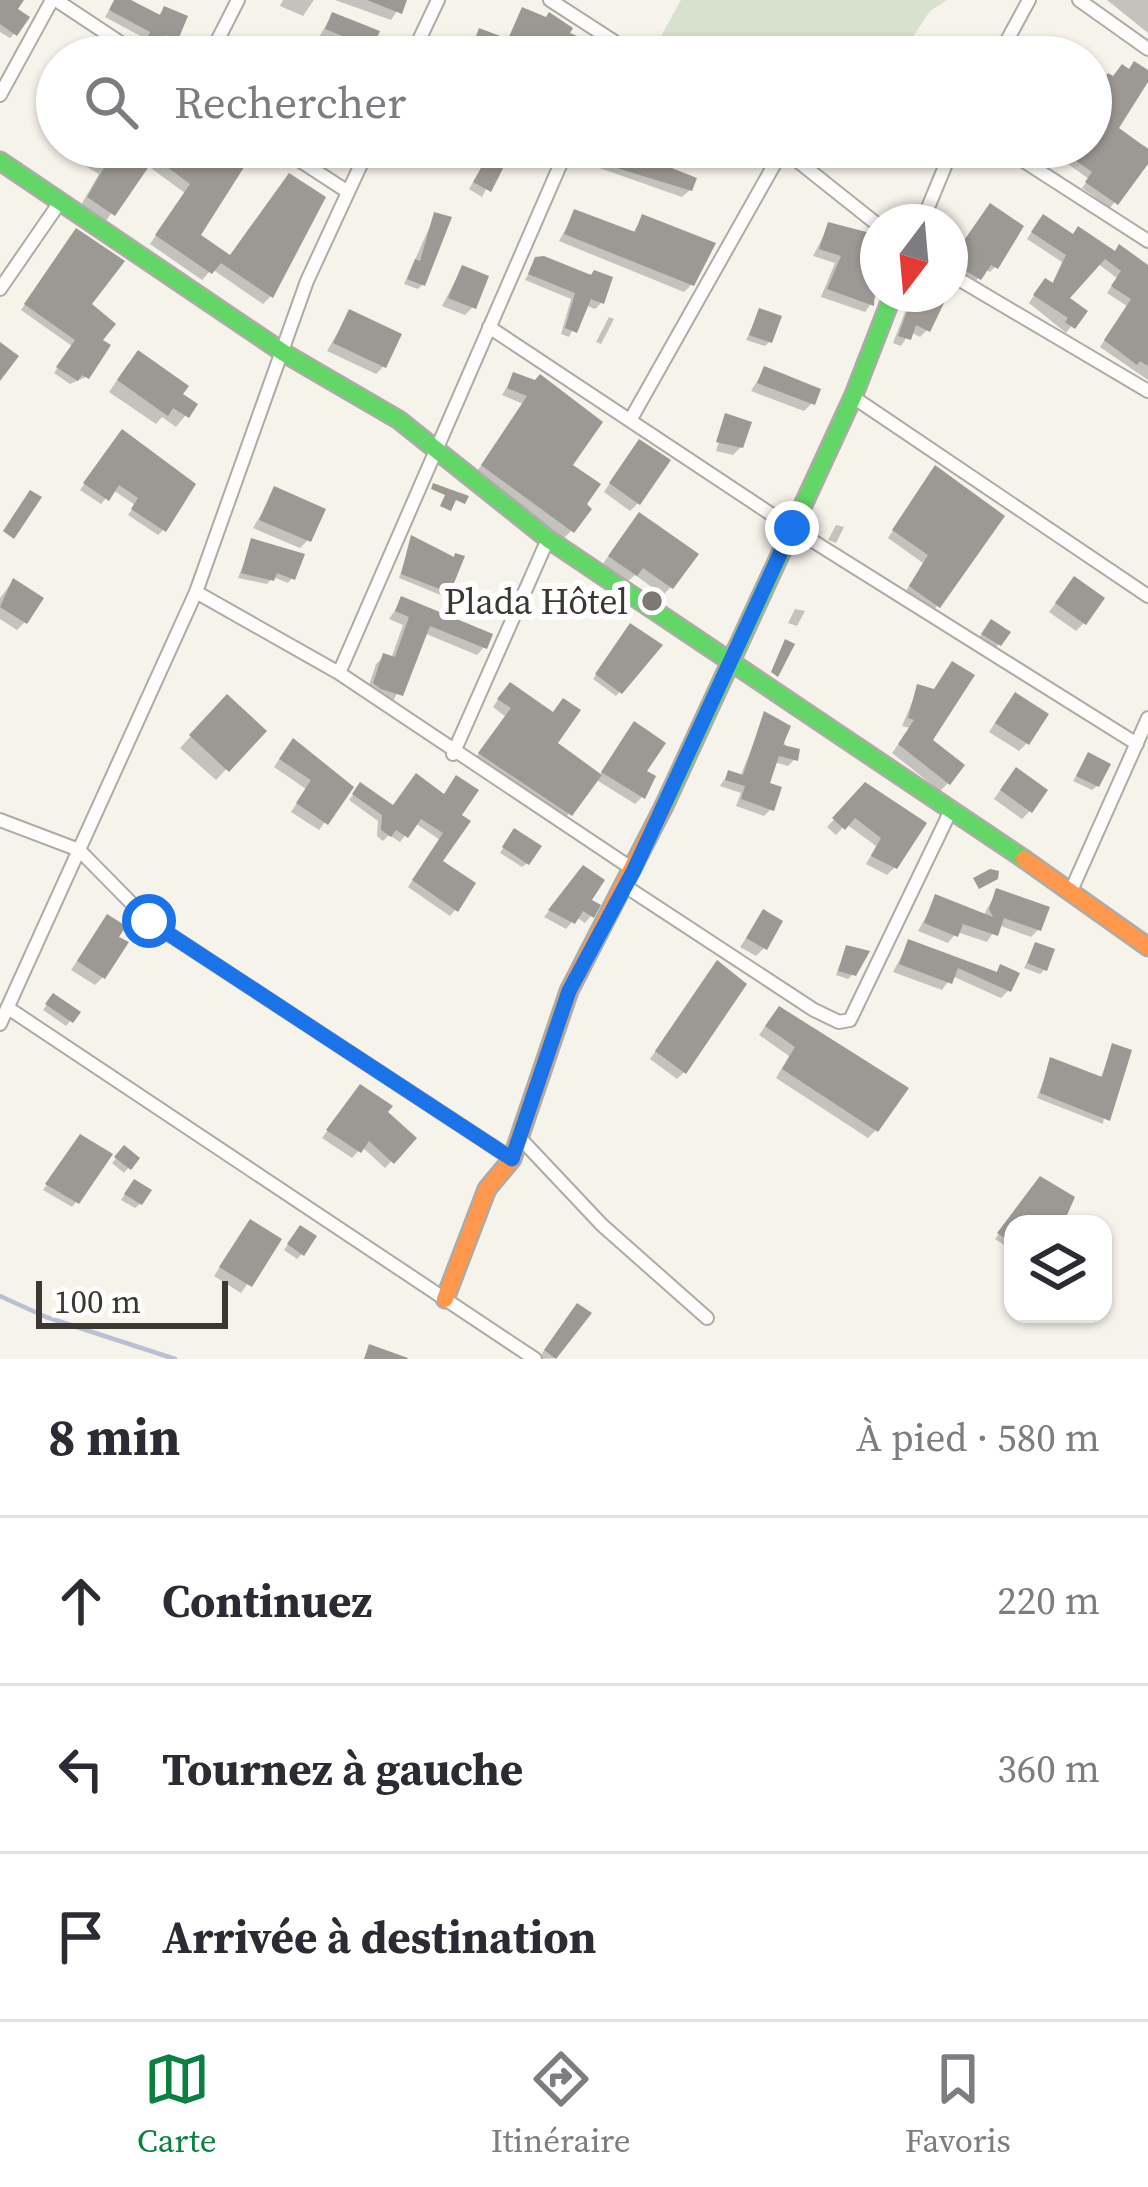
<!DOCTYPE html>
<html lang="fr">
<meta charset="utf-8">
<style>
body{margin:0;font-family:"Source Serif 4",serif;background:#f7f7f7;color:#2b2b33}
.controls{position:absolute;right:36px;bottom:36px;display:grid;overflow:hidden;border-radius:24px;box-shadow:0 3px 9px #0004}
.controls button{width:108px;height:108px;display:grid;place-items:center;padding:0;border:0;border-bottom:3px solid #e1e1e2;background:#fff;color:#2b2b33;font:60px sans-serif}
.compass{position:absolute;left:860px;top:204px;width:108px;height:108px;border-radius:50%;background:#fff;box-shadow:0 3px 9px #0004;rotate:196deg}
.scale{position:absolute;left:36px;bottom:30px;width:192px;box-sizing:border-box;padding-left:12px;border:6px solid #3b3833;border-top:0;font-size:33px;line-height:42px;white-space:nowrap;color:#3b3833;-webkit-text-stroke:9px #fff;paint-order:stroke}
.stop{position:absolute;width:36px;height:36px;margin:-27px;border:9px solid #1a73e8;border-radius:50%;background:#fff}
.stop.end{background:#1a73e8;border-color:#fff;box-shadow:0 3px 12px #0008}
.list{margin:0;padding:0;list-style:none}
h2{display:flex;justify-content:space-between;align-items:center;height:156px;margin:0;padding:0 48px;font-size:51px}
h2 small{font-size:39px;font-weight:400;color:#7c7c81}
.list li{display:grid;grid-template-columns:78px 1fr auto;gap:36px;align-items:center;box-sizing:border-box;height:168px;padding:0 48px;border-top:3px solid #e1e1e2}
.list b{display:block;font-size:45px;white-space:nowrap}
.list em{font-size:39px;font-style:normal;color:#7c7c81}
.icon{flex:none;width:66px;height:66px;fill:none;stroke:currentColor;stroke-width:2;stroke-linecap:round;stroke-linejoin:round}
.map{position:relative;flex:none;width:1148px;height:1359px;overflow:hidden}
.search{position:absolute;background:#fff;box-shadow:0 3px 9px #0004;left:36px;right:36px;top:36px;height:132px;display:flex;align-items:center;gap:30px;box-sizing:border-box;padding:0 42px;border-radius:66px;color:#7c7c81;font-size:45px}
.sheet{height:660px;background:#fff}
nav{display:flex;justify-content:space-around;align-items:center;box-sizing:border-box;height:168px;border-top:3px solid #e1e1e2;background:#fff;font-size:33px;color:#7c7c81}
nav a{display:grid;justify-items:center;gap:6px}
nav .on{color:#0b8043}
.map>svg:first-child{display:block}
.green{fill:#d8e1cd}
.shadow{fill:#0003}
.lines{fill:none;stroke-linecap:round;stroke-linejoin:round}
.stream{stroke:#b7c1d3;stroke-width:4.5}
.building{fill:#9c9994}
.street-casing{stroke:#adaba6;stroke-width:16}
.fast-casing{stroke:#adaba6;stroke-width:21}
.slow-casing{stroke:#adaba6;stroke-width:21}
.street{stroke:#fefdfc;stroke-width:12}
.fast{stroke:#63d668;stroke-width:16}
.slow{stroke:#ff974d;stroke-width:16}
.route{stroke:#1a73e8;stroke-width:15}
.poi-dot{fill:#7c7973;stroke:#fff;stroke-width:4.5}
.labels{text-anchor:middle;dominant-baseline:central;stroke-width:12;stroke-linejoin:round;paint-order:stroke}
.poi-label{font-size:36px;fill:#3b3833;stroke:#fff;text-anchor:end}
</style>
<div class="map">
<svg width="1148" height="1359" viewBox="0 0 1148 1359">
<rect width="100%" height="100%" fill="#f6f3eb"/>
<path class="green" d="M681,0H947L930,11L900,57H672L656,45Z"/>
<path class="shadow" d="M14,0V34L10,38L0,32V1Z
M115,0L157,17L165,9L176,38L170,44L160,40L151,53L142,48L146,39L105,17Z
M283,0H314L303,16L280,6Z
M335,0H404L391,20Z
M1107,0H1148V33Z
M332,15L370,46L362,54L319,37Z
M1148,74L1114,129L1148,148V159L1110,208L1082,188L1089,179L1054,154L1059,147H1091V100L1112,80Z
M72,147H129L150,160L105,222L81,205L99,174L67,155Z
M168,147H240L197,236L271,296L263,304L212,269L202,280L150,244L185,193L152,169Z
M458,147H508L482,197L469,189L487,158Z
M668,147L660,167L690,190L682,197L571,158L567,148Z
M991,207L995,267L990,272L984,269L974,284L950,269V249L957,253Z
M575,212L632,234L643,217L691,285L684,292L559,241Z
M435,215L423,284L418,289L404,284Z
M1037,224L1148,269V380L1100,347L1127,306L1107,293L1117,278L1097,263L1065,299L1083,311L1066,333L1029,303L1039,288L1051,286L1062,262L1027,239Z
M829,225L878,240V259L869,277L878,280V294L865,312L821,297L835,263L813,256Z
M72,237L99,341L86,377L70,384L54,373L72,346L21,310Z
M536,261L609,279L601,303L595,309L585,305L569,337L561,334L571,299L525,280Z
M462,268L473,307L465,315L442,306Z
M912,294L943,299L927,330L920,337L910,332L901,346L893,343Z
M760,311L769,342L765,346L746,340Z
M349,313L384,366L376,374L327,351Z
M609,317L614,319L601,344L596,342Z
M128,364L194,405L176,427L162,417L156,424L109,392Z
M764,370L812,403L804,411L751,391Z
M514,375L535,384L569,466L571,531L564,538L476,473L523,404L502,395Z
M726,417L741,447L733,455L716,451Z
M117,438L163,530L158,535L128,515L135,505L113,490L101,504L80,490Z
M631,451L638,503L630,511L604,492Z
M929,475L937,606L931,613L904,594L923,563L888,538Z
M275,490L308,540L300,548L253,528Z
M631,524L671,587L663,595L635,575L627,582L602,565Z
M836,525L844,527L836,543L828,540Z
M412,539L447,592L443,596L399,578Z
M252,542L292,578L288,583L273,577L267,584L238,578Z
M13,581L25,622L17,630L0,619V598Z
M1067,588L1084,623L1076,631L1049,612Z
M402,600L484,647L477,655L424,633L393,702L367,691L376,664L383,657L391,659L403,625L389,619Z
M795,609L805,611L797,626L788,623Z
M987,627L999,644L994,649L978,639Z
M626,631L659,646L616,696L593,679Z
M918,688L929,741L948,783L940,791L892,753L910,728L902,726Z
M503,692L552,715L553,743L599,776L628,732L643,773L642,797L635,804L595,779L563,821L473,761L506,717L493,707Z
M227,698L262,731L216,780L180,748Z
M1007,704L1027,743L1019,751L989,732Z
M765,715L795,759L788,766L774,762L766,784L771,809L764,816L736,806L741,793L720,786L728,774L740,777Z
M286,749L350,788L319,830L291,812L306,789L274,767Z
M1088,756L1097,786L1092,790L1073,781Z
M1008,779L1030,811L1022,819L994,799Z
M865,786L895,867L887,875L866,864L876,846L846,824L836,835L827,827Z
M355,792L392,808L458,816L438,862L455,910L450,916L408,887L440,840L415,823L400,842L389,835L383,841L377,836L378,821L349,800Z
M510,837L527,863L522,867L500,853Z
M577,876L591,916L585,923L576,917L566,929L544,917Z
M997,891L1039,929L1031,937L998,925L987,942L957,932L948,943L918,931L936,898L983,916Z
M763,913L764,948L756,956L740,947Z
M100,926L115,938L103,977L95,985L71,970Z
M909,942L994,974L1001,967L1009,990L1001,998L952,976L942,990L893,972Z
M1036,945L1045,969L1040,974L1024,968Z
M846,948L853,974L848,979L836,975Z
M710,971L684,1072L677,1079L650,1059Z
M49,1002L70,1021L66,1026L43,1010Z
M771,1018L876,1130L868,1138L776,1078L789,1056L759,1035Z
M1113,1047L1103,1124L1037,1098L1051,1060L1100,1079Z
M354,1095L413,1138L385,1168L362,1147L352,1158L322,1138Z
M76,1142V1202L72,1207L43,1190Z
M124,1149L136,1158L124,1173L112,1163Z
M1036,1185L1059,1224H1013V1251L995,1239Z
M129,1187L140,1204L135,1208L121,1200Z
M243,1230L278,1240L241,1293L214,1276Z
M296,1233L302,1254L297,1259L284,1250Z
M570,1315L556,1358L538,1359Z"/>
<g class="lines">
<path class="stream" d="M0,1296L46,1317L175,1359"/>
</g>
<path class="building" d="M0,0H24L18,9L30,17L17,36L0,24Z
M114,0H131L160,15L164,6L188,16L178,40L166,35L160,48L146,41L150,32L109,10Z
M367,0H407L402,14Z
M522,7L546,17L549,12L573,28L570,33L589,41L582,57H468L479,28L508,39Z
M332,12L380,31L373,48L325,29Z
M1134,61L1148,70V82L1119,128L1148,149V164L1118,205L1085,182L1092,172L1056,147H1091V97L1108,73L1113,76L1122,64L1129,69Z
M74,147H134L154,159L115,216L87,197L105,166Z
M167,147H245L253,153L201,235L230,255L289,173L326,197L273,298L221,263L212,274L155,235L190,184L158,160Z
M493,147H514L491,192L473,182Z
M578,147H671L664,165L697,178L692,191L620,169Z
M990,203L1024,226L998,269L991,265L981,280L950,262V245L958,249Z
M574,209L635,232L642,214L716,243L694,286L564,234Z
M434,212L452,217L425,286L407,279L415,259L420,261Z
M1043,214L1073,234L1078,226L1115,251L1119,244L1148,265V366L1140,361L1137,365L1104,340L1131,299L1111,286L1121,271L1105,259L1070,298L1088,311L1075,329L1065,322L1068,318L1033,295L1045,278L1053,283L1066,255L1031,232Z
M828,222L878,235L874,306L827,289L841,256L819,249Z
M76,228L125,261L92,304L116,324L103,340L111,345L89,379L82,375L78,381L56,367L75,340L24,304Z
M544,256L591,275L594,270L613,277L604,304L591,299L577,333L565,328L575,293L528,274L535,257Z
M462,265L489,276L476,309L448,298Z
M913,294L947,297L930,332L916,325L911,340L898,336Z
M759,308L782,316L772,343L749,335Z
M349,309L402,334L386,368L333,343Z
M0,342L19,356L0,381Z
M138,350L189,386L183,394L198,404L189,418L173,408L168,416L117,380Z
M764,366L821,389L815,405L757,383Z
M513,372L535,380L540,374L603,422L573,465L601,484L587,504L592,509L574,533L481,465L527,396L507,388Z
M725,413L752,422L743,448L716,442Z
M122,429L196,484L166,532L131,509L138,498L119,485L109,501L83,483Z
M639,439L671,460L640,505L609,483Z
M935,465L1005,516L940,608L909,586L928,555L892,530Z
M433,483L469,496L465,504L456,500L451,511L440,506L445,495L431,489Z
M274,486L326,509L311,542L259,520Z
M30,490L42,497L14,539L3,531Z
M639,512L699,554L673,589L643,568L637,576L608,556Z
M411,535L454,557L455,553L465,556L450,593L401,574Z
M251,538L305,554L295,580L277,573L274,581L241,573Z
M1074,576L1105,598L1086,625L1055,603Z
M13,578L44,598L27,624L0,607Z
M401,596L493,634L487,649L430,626L403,696L381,689L373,683L383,653L395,657L409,617L395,611Z
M991,619L1011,632L1001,646L981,634Z
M630,623L663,645L622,694L595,674Z
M785,639L795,644L778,677L771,672Z
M952,661L975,675L933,740L965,765L950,785L898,744L914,720L908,718L917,684L934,689Z
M510,682L553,712L563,698L581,710L558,743L602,775L572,816L478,753L511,708L497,699Z
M1015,692L1049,714L1029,745L995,723Z
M227,694L267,731L229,772L189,735Z
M764,711L791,726L783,745L800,749L798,761L779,756L770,783L782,787L774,811L741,799L745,786L725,780L728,770L743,775Z
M634,721L666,743L647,771L656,776L645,799L601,772Z
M293,738L354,787L328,825L296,803L311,780L279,759Z
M1088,752L1111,764L1099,787L1076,776Z
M1016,767L1048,790L1032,813L1000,790Z
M416,773L444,794L456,775L479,790L462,815L471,821L443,861L476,883L458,912L412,880L443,833L421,819L408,838L396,830L391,837L381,830L382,815L352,794L360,782L393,805Z
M865,782L927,823L897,869L871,856L881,838L855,818L845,830L832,818Z
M514,828L542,846L529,865L502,847Z
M583,865L605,880L592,900L601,905L594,918L583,911L575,924L548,910Z
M990,869L999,871L998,879L979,889L973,878Z
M996,888L1050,907L1041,931L1004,918L998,936L963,924L958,937L924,923L935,894L993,917L989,909Z
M763,909L783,921L767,950L746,938Z
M107,914L126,926L119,937L129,942L105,979L77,961Z
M908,939L997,972L1000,964L1020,973L1011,992L958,968L952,984L899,964Z
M1035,942L1055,949L1047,971L1027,963Z
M846,945L870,951L856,976L838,971Z
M717,960L747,984L686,1074L655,1051Z
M53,993L81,1012L73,1023L45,1004Z
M779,1006L909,1088L878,1132L782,1069L795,1047L765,1026Z
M1112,1043L1132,1050L1110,1121L1040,1093L1050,1057L1102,1077Z
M360,1084L393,1106L388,1112L417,1138L394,1164L369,1141L361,1153L326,1130Z
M80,1134L113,1154L79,1204L45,1184Z
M124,1145L140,1158L131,1170L114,1157Z
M1040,1176L1075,1197L1063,1224H1013V1244L997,1233Z
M134,1179L152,1190L142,1205L124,1194Z
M250,1219L282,1239L252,1287L219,1267Z
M300,1225L317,1236L304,1256L287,1244Z
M577,1303L592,1313L556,1359L544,1350Z
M369,1344L408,1358L407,1359H364Z"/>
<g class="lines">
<defs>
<path id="street" d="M56,0L142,57
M550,0L638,57
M1079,0L1148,49
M209,57L238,0
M411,57L438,0
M998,57L1029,0
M0,95L52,0
M279,147L348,192
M568,147L339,673L634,870
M780,147L878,225
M1002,147L1148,241
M922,222L953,147
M950,274L1148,391
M0,289L60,202
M489,327L792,528L1137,744
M853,397L1148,596
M632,417L783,149
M196,592L339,673
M453,754L548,539
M0,820L79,850L149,921L512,1159
M625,886L814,1010L839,1022L850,1020L952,808
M1070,893L1148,718
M8,1008L535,1359
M0,1024L196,592L307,281L369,147
M519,1137L602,1225L707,1318"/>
<path id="fast" d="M0,161L284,353L399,420L548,539L1024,859
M664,806L853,397L893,294"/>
<path id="slow" d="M1024,859L1148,947
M445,1299L487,1189L512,1159L569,991L664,806"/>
</defs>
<use href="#street" class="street-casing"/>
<use href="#fast" class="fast-casing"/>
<use href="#slow" class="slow-casing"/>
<use href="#street" class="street"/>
<use href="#fast" class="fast"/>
<use href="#slow" class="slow"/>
</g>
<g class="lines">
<path class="route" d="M149,921L512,1159L569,991L634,870L792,528"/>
</g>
<circle class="poi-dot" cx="652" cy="601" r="12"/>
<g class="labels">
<g class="poi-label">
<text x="628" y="601">Plada Hôtel</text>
</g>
</g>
</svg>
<div class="controls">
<button><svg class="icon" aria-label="layers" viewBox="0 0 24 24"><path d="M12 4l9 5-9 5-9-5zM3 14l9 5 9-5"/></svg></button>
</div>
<svg class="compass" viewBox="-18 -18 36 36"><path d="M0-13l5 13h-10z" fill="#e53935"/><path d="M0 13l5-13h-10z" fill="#7c7c81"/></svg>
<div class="scale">100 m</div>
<div class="stop" style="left:149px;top:921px"></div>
<div class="stop end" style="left:792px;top:528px"></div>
<div class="search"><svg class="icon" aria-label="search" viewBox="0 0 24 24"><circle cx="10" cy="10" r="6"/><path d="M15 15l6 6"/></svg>Rechercher</div>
</div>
<section class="sheet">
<h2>8 min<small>À pied · 580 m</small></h2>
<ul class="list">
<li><svg class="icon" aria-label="ahead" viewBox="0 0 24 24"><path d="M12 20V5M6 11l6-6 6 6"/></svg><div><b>Continuez</b></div><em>220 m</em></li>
<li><svg class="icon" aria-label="left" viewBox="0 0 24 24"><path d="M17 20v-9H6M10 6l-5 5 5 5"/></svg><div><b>Tournez à gauche</b></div><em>360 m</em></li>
<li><svg class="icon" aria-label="arrive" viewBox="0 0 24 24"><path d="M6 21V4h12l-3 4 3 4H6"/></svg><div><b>Arrivée à destination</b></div></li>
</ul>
</section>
<nav>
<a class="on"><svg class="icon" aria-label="map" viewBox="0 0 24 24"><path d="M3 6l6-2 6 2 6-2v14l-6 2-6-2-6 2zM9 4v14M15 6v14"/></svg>Carte</a>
<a><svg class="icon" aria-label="directions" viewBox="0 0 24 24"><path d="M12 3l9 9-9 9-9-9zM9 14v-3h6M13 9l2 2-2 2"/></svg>Itinéraire</a>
<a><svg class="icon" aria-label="saved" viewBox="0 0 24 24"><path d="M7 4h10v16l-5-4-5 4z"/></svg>Favoris</a>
</nav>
